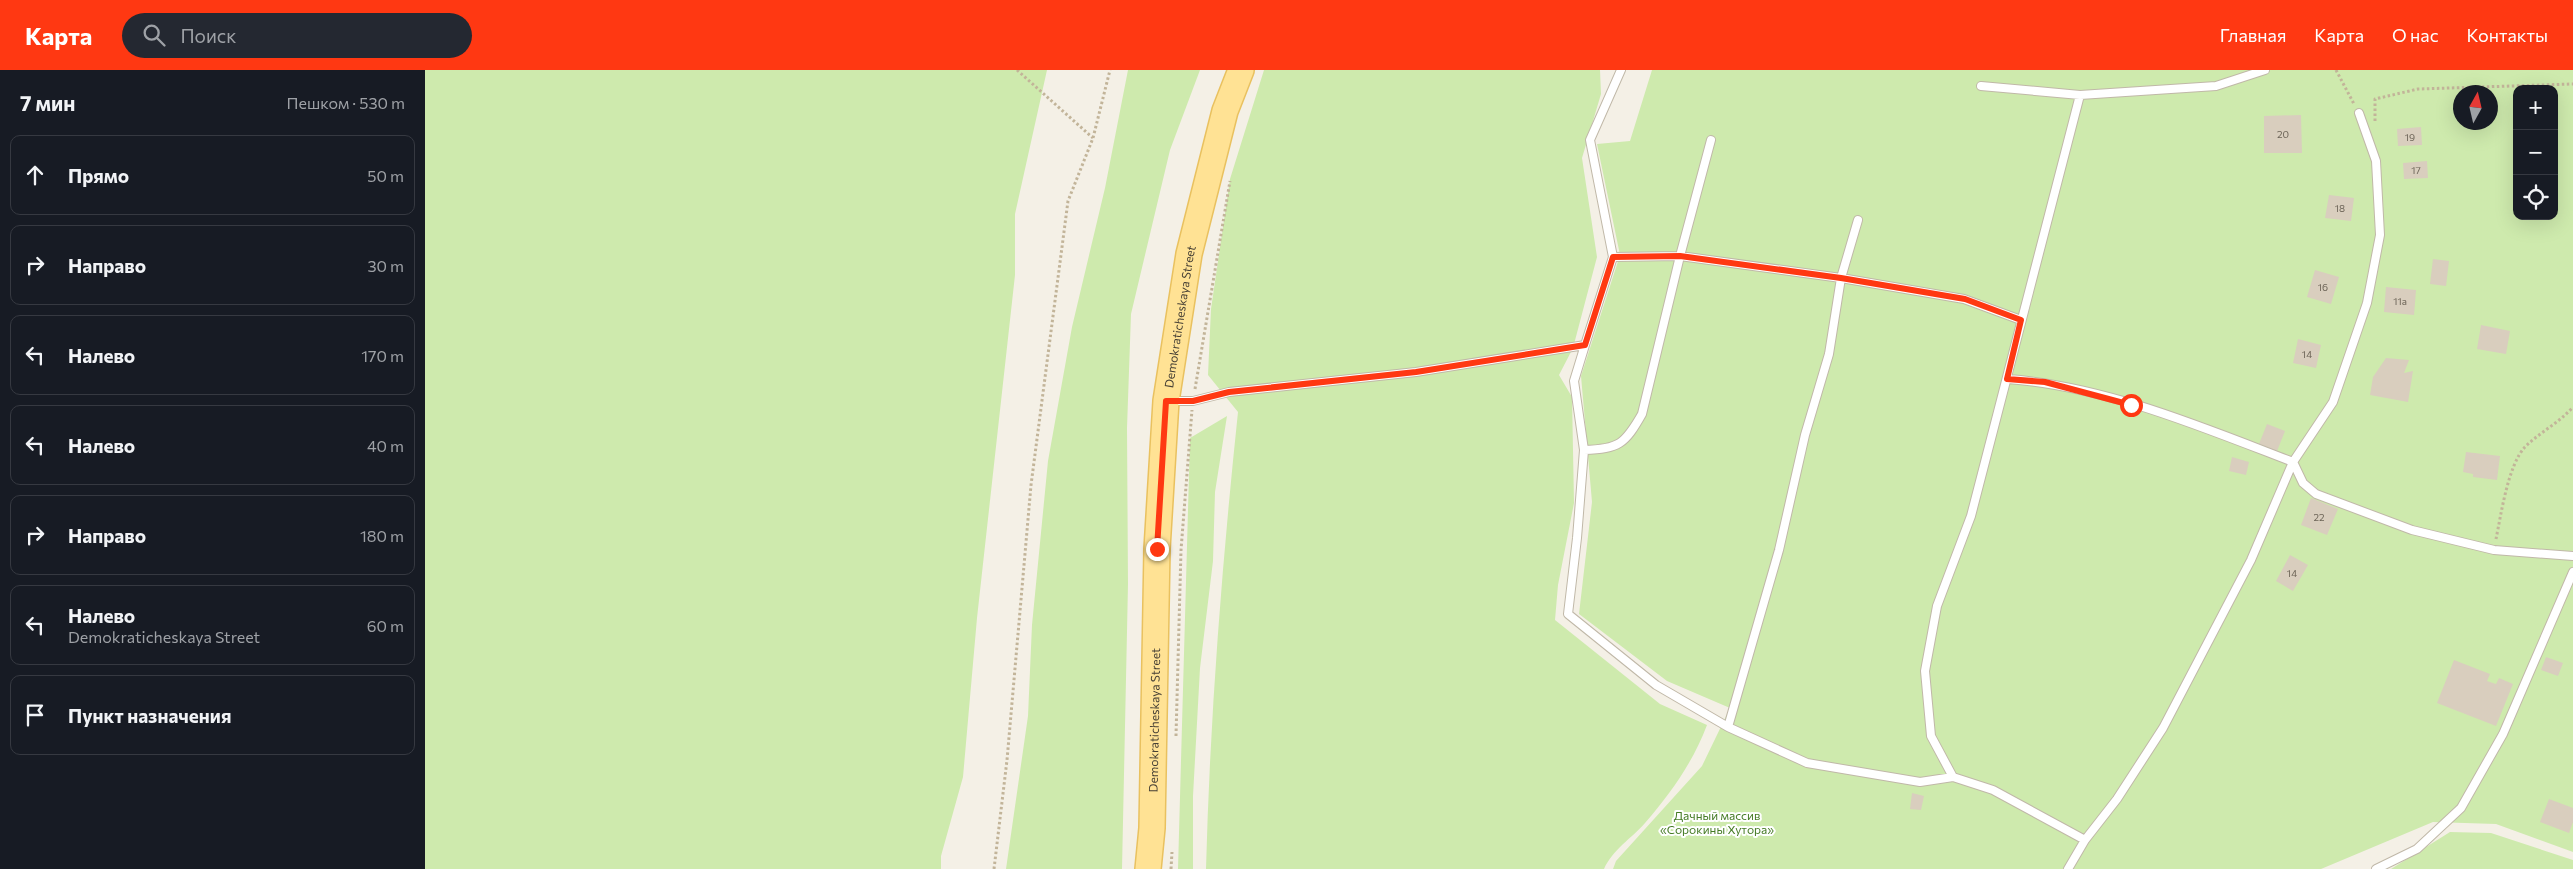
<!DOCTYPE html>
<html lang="ru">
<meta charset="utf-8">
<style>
body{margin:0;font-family:Commissioner,sans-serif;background:#242831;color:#f1f3f6}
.controls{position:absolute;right:15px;top:15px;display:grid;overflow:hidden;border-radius:10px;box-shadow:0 5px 20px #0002}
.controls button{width:45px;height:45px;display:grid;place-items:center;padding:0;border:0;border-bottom:1px solid #363941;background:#171b24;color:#f1f3f6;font:25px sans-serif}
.compass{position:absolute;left:2028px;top:15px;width:45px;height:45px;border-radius:50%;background:#171b24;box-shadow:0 5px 20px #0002;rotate:8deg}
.stop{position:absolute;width:15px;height:15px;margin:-11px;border:4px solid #ff3812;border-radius:50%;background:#fff}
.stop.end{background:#ff3812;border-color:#fff;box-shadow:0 1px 5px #0008}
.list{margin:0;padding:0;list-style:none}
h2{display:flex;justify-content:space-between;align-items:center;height:65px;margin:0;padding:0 20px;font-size:21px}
h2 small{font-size:16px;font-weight:400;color:#9ea1a6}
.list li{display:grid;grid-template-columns:32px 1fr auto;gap:15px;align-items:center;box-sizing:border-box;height:80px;margin:0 10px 10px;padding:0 10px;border:1px solid #363941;border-radius:10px}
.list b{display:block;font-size:19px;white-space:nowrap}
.list p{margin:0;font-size:16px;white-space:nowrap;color:#9ea1a6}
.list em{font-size:16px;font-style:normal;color:#9ea1a6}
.icon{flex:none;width:28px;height:28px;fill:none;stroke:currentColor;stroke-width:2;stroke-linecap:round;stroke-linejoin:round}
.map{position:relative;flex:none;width:2148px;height:799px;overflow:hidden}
header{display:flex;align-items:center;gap:30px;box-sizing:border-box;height:70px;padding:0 25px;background:#ff3812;color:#fff}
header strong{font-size:24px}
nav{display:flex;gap:28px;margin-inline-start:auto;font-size:18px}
.search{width:350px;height:45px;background:#242831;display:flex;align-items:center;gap:12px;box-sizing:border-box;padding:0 18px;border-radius:28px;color:#9ea1a6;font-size:19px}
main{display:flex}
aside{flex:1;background:#171b24}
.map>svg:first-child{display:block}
.green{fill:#ceeaad;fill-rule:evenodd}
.building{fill:#d9cebe}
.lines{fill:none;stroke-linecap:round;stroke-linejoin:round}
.lane-casing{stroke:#c0b8a8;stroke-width:10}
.primary-casing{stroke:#e9c15f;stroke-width:28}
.path{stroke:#c2b499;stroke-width:3;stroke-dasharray:2.5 2.5;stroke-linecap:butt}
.lane{stroke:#fff;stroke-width:8}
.primary{stroke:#ffe294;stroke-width:25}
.route{stroke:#ff3812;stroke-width:6}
.labels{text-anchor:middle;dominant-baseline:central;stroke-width:4;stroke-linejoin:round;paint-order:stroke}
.number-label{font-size:10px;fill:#6c6457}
.street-label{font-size:12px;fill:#474035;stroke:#fff}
.park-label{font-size:12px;fill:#457b25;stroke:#fff}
</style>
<header>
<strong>Карта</strong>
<div class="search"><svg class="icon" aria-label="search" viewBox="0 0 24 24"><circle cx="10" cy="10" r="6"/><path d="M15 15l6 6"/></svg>Поиск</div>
<nav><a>Главная</a><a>Карта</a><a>О нас</a><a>Контакты</a></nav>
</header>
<main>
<aside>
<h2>7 мин<small>Пешком · 530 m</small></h2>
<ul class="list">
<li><svg class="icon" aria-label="ahead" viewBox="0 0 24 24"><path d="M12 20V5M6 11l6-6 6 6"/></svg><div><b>Прямо</b></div><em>50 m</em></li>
<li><svg class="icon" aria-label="right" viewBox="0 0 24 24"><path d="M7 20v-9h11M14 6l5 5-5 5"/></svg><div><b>Направо</b></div><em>30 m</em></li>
<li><svg class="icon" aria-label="left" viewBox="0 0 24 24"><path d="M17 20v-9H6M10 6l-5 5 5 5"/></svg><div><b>Налево</b></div><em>170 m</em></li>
<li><svg class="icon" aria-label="left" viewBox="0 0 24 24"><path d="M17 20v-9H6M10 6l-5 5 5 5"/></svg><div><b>Налево</b></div><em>40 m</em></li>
<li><svg class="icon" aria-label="right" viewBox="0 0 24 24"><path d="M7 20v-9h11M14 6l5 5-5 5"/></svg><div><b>Направо</b></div><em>180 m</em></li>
<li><svg class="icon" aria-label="left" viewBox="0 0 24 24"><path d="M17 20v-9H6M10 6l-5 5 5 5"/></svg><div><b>Налево</b><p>Demokraticheskaya Street</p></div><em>60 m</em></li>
<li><svg class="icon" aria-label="arrive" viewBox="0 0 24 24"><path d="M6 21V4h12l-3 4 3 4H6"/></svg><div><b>Пункт назначения</b></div></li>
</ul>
</aside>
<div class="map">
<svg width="2148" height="799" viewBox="0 0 2148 799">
<rect width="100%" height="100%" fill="#f4f0e6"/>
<path class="green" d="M0,0H622L590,144V205L552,548L538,707L516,786V799H0Z
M703,0H775L745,80L706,244L702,358L703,514L697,799H581L603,646L607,555L623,391L647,257L680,118Z
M839,0H1175L1176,24L1157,88L1172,187L1148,278L1134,305L1147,327L1149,433L1133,515L1130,550L1235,634L1282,655C1268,692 1246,723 1220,753C1206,769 1188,779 1179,799H781C785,646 797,494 813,342L783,305L786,239L805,109Z
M1227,0H2148V782L2071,754L2008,752L1896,799H1188L1191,791L1277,696L1305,638L1242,611L1154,544L1167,432L1156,306L1195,185L1172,74L1205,71ZM2092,19H2129V146H2092ZM2036,22H2066V52H2036Z
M802,346L790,422L788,491L775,598L768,726V799H753L765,368Z
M2025,762L2066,763L2148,790V799H1966Z"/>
<path class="building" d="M1876,45L1877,83H1839V46Z
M1996,57L1997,75L1973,76L1972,59Z
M2002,91L2003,108L1979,109L1978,93Z
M1904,125L1929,128L1926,151L1900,148Z
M2008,189L2024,191L2021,216L2005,214Z
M1890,200L1914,207L1906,234L1882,227Z
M1961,217L1991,220L1989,245L1959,242Z
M2056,255L2085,261L2081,284L2052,279Z
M1873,269L1896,275L1891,298L1868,293Z
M1961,288L1984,290L1979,303L1988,301L1983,332L1945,325L1948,307Z
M1842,354L1860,361L1852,381L1834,374Z
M2041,382L2075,386L2072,410L2048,407V404L2038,402Z
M1807,387L1824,392L1821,405L1804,401Z
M1886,428L1913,439L1902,465L1876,455Z
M1865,485L1883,495L1868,521L1851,511Z
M2121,587L2138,593L2133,606L2116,600Z
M2029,590L2065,604L2062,611L2071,614L2074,608L2088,614L2071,656L2012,633Z
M1487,723L1499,726L1496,740L1485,739Z
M2124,729L2148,738V752L2144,763L2115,752Z"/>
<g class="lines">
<defs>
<path id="lane" d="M1556,16L1655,25L1791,16L1840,0
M1655,25L1546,446L1512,536L1500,601L1506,666L1528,707L1568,720L1660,770
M1286,70L1255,186L1217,344C1200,374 1194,379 1159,380L1152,468L1143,544L1231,615L1303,657
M1433,150L1416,208L1404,284L1380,365L1354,480L1303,657L1382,693L1495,712L1528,707
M1188,187L1255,186L1416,208L1539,229L1596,250
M1160,275L1188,187L1165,70L1196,0
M1583,309C1680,316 1777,357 1868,392L1878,413L1891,424L1987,460L2069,480L2148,486
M743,331H768L804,322L991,302L1160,275L1149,311L1159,380
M1643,799L1660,770L1692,729L1738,658L1826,490L1868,392L1908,332L1942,233L1955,165L1951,91L1934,43
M1951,799L1992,779L2036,738L2078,664L2148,502"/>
<g id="primary">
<path id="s1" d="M723,799L727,758L732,479L741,331L764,184L800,41L816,0"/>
</g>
</defs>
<use href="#lane" class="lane-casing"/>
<use href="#primary" class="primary-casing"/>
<path class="path" d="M592,0L668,68
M1911,0L1929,34
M1950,51V29L1993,19L2148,14
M770,319L805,111
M2071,469C2076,445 2083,395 2100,377C2115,362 2134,353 2148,337
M751,666L756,480L767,340
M569,799L582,690L606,415L643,131L668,68L685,0
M746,799L747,782"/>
<use href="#lane" class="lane"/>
<use href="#primary" class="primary"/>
</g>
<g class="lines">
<path class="route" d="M732,479L741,331H768L804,322L991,302L1160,275L1188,187L1255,186L1416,208L1540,229L1596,250L1582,309L1620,312L1706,335"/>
</g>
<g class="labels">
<g class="number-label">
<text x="1858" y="64">20</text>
<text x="1985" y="67">19</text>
<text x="1991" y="100">17</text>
<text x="1915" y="138">18</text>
<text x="1898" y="217">16</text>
<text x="1975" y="231">11а</text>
<text x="1882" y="284">14</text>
<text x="1894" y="447">22</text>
<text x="1867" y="503">14</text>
</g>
<g class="street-label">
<text stroke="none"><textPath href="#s1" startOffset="554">Demokraticheskaya Street</textPath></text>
<text stroke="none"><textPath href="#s1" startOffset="149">Demokraticheskaya Street</textPath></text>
</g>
<g class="park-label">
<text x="1292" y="745">Дачный массив<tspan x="1292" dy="14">«Сорокины Хутора»</tspan></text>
</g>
</g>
</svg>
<div class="controls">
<button>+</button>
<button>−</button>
<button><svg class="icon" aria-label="locate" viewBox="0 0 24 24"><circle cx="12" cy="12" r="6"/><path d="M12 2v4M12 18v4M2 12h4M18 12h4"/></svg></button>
</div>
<svg class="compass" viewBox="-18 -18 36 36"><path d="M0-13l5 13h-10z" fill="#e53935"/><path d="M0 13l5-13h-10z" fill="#9ea1a6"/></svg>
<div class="stop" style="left:1706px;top:335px"></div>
<div class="stop end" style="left:732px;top:479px"></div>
</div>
</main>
